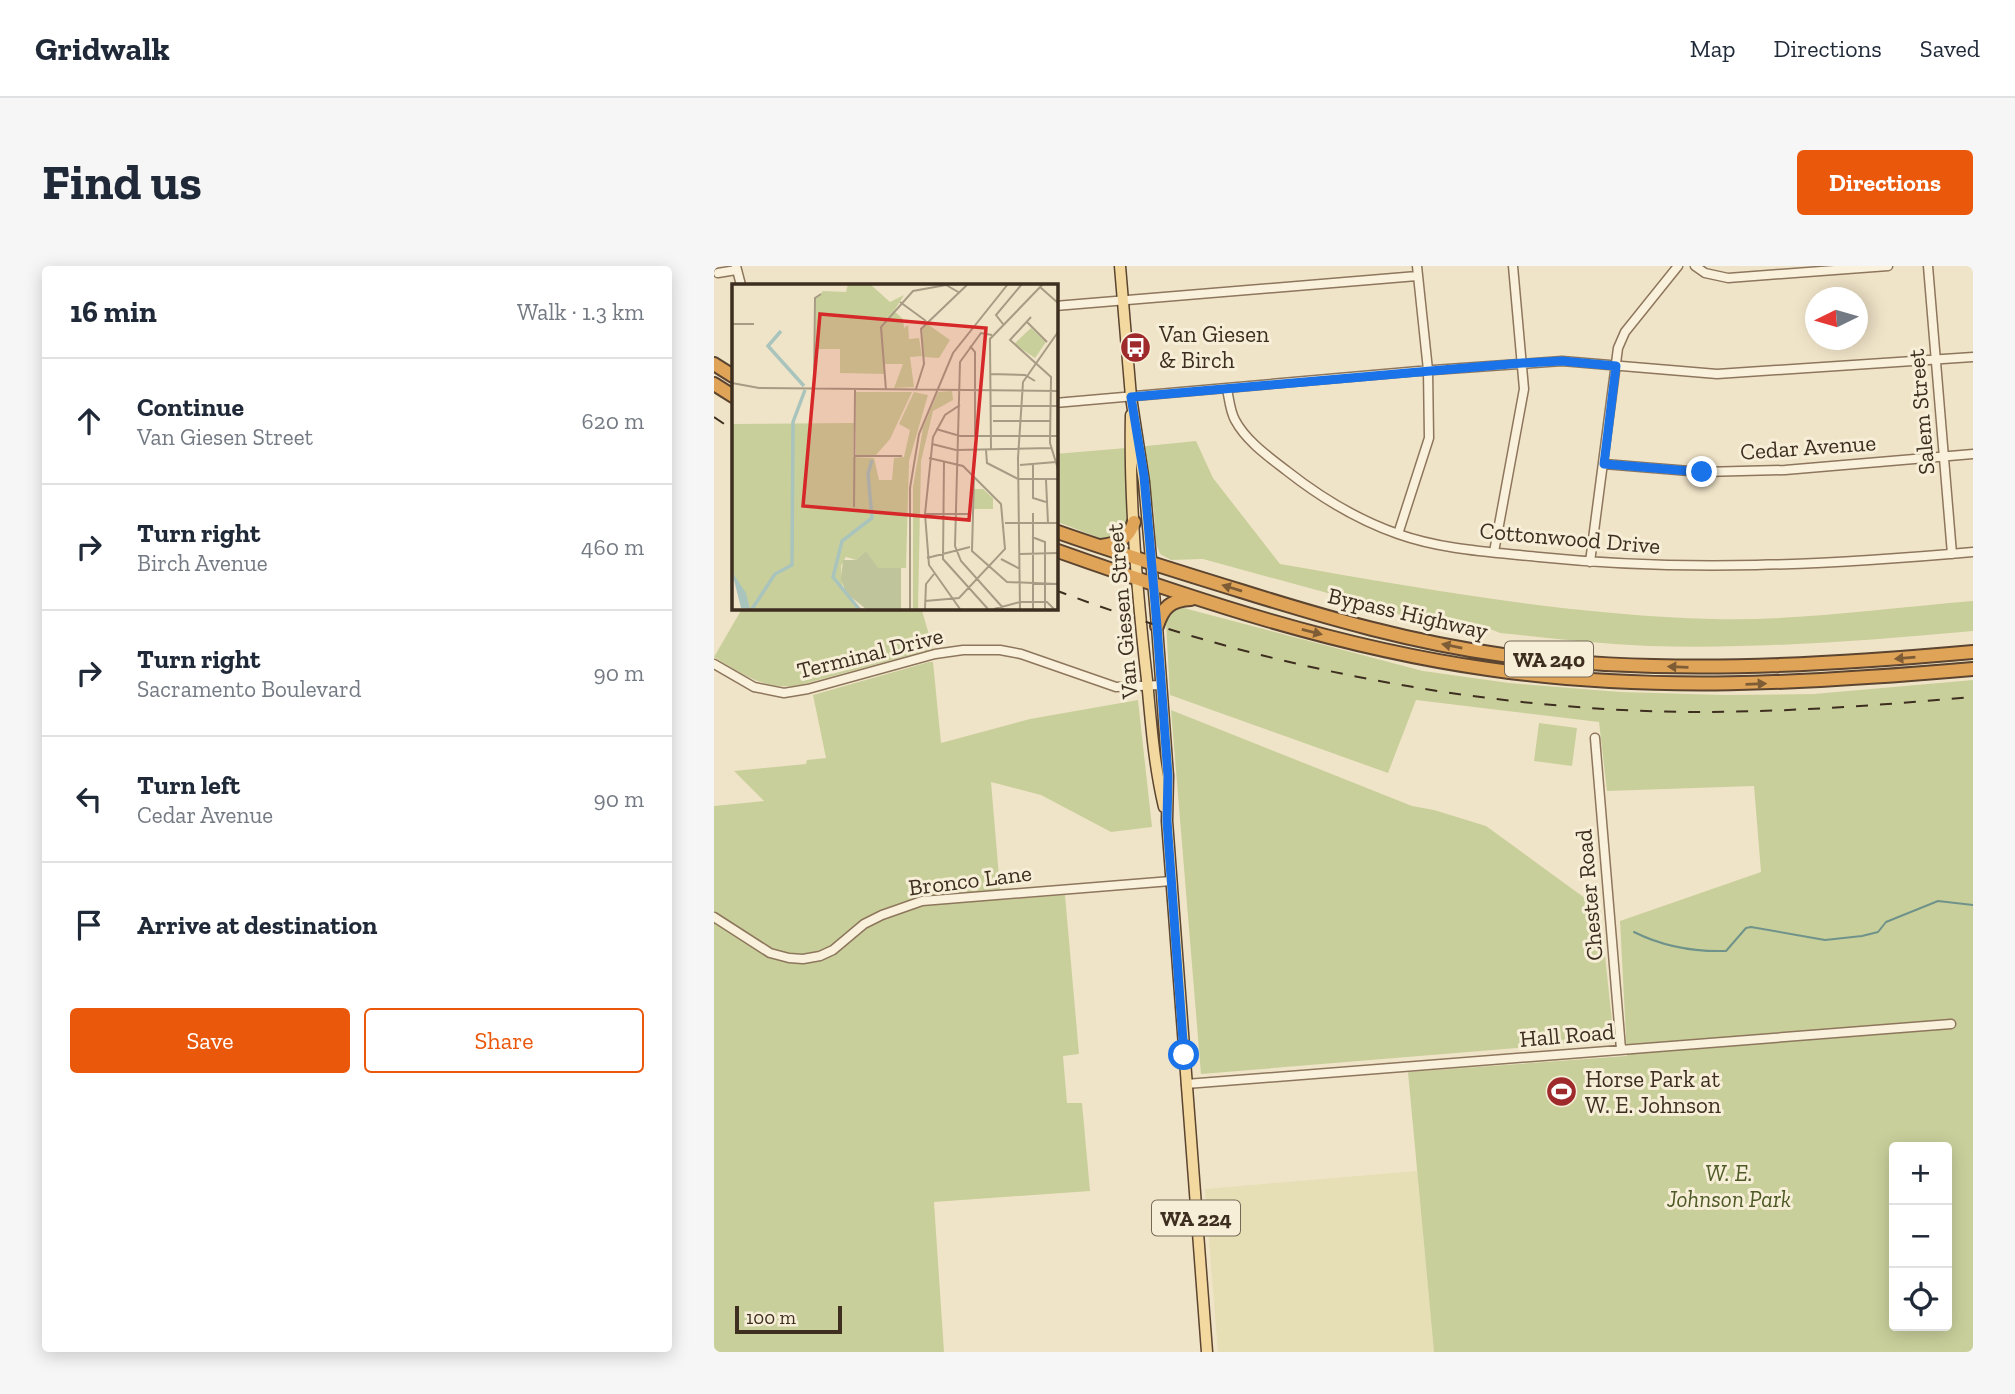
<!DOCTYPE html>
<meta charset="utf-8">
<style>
body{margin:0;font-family:"Zilla Slab",serif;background:#f6f6f7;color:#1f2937}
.controls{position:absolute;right:21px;bottom:21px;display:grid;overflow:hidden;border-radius:7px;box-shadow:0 4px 18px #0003}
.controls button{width:63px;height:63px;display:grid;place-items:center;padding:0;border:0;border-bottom:2px solid #e0e1e3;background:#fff;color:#1f2937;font:35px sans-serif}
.compass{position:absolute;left:1091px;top:21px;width:63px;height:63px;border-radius:50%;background:#fff;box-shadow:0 4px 18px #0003;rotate:265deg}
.scale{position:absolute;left:21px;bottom:18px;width:107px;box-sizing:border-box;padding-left:7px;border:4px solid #3d2e20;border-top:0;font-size:19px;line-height:24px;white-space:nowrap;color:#3d2e20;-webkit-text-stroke:5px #f7eed8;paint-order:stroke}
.stop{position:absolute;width:21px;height:21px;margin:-16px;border:5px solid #1a73e8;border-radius:50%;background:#fff}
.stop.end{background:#1a73e8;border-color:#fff;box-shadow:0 2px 7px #0008}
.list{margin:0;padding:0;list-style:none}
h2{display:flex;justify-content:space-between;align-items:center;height:91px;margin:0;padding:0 28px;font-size:30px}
h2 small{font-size:23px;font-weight:400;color:#747a83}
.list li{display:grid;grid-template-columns:46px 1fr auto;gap:21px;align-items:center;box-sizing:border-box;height:126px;padding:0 28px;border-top:2px solid #e0e1e3}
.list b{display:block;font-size:26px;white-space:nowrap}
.list p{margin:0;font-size:23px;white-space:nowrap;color:#747a83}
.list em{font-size:23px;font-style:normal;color:#747a83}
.actions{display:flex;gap:14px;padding:21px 28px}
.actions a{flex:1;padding:16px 0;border:2px solid #ea580c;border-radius:7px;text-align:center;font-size:24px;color:#ea580c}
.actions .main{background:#ea580c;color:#fff}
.icon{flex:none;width:38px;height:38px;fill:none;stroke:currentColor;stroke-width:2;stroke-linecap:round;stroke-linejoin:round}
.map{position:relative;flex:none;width:1259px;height:1086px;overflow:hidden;border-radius:7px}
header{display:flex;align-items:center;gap:42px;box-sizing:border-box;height:98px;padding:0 35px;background:#fff;border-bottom:2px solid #e0e1e3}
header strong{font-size:33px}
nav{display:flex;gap:38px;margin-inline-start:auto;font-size:24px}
.intro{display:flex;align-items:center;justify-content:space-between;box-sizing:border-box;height:168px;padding:0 42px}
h1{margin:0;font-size:49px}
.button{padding:18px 32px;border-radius:7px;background:#ea580c;color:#fff;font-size:24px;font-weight:700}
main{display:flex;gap:42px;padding:0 42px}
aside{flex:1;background:#fff;border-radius:7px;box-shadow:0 4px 18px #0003}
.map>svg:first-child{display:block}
.farmland{fill:#e6deb5}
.green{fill:#c9cf9b;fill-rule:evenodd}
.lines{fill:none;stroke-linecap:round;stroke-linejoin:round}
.stream{stroke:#6f938a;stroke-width:2}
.minor-casing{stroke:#8d765c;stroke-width:11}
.major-casing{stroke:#5b4430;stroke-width:13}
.highway-casing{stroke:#5b4430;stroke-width:16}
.minor{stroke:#faf1dc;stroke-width:8}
.major{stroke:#f3d9a0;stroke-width:10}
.highway{stroke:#e0a458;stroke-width:12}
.rail{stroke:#3d2e20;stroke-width:2;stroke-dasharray:12 12;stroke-linecap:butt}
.oneway{fill:#7e5d36}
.route{stroke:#1a73e8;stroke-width:9}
.labels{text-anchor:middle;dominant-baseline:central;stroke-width:6;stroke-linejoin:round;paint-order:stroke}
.shield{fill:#f7eed8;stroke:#756857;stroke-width:2}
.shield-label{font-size:21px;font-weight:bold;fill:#3d2e20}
.poi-label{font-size:23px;fill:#3d2e20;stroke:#f7eed8;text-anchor:start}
.street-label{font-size:23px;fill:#3d2e20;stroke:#f7eed8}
.park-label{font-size:23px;font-style:italic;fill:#4d5a26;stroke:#f7eed8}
.inset-river{fill:none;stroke:#a9c4bc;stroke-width:3.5}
.inset-road{fill:none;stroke:#a89b85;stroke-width:2}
.view{fill:#d62828;fill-opacity:0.15;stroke:#d62828;stroke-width:3.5}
.inset-edge{fill:none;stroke:#3d2e20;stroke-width:3.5}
</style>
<header>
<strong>Gridwalk</strong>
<nav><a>Map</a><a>Directions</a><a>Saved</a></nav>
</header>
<div class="intro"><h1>Find us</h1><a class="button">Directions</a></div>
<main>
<aside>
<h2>16 min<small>Walk · 1.3 km</small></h2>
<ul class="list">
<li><svg class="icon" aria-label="ahead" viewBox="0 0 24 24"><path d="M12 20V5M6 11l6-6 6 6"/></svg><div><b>Continue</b><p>Van Giesen Street</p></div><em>620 m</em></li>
<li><svg class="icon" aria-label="right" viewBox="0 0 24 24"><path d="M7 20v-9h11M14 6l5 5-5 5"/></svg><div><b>Turn right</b><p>Birch Avenue</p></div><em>460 m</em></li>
<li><svg class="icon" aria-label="right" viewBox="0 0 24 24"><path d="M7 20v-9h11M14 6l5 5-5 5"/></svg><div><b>Turn right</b><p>Sacramento Boulevard</p></div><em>90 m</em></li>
<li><svg class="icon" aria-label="left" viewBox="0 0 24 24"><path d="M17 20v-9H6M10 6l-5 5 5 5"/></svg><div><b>Turn left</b><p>Cedar Avenue</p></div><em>90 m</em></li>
<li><svg class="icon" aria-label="arrive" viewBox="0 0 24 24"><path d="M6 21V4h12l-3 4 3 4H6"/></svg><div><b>Arrive at destination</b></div></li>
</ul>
<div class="actions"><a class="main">Save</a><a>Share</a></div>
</aside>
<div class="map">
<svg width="1259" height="1086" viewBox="0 0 1259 1086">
<rect width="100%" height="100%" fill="#f0e4c8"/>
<path class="farmland" d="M703,905L720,1086H504L491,923Z"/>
<path class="green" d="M482,175L499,212L566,298C710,323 853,349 999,353C1085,355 1173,342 1259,335V365C1151,375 1043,383 935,380C885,378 835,372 786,367L779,364L686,349L679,345L489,293L457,294L446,288L442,277L440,246L429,182L432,180Z
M412,182L413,259L405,269L391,274L341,255V188Z
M29,341H207L219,383L86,419C51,425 28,408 0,391Z
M466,341L709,405L795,417L906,426L1010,429L1100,428L1259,414V1086H720L694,806L913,790L906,655L1047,606L1040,520L893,525L885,456L702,434L674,507L456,429L452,357L454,348ZM1180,881H1233V1060H1180Z
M215,396H219L227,477L316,453L424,434L438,561L397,566L327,529L277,516L287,634L351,629L365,788L349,790L353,837H368L376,925L220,936L230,1086H0V540L50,535L20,505L92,498L93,494L112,492L99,429Z
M457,444L698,540L720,544L772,560L886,643L900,774L487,808Z
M825,457L863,462L858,500L820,495Z"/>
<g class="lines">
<path class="stream" d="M920,666C950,681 979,686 1012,685L1032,662L1037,661L1111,674L1148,670L1164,666L1172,656L1224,635L1259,639"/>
<defs>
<path id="minor" d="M22,0L27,19
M981,0L991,7L1014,12L1174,0
M1214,0L1238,288
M4,7L22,4
M341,40L703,10
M513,123C515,132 516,145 521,154C532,175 555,191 573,205C606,231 644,254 684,268C729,284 778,286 825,291C970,306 1114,299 1259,286
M341,137L705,105L848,95L1003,108L1259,91
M890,198L988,206L1071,204L1259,188
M684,268L715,172L714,104L703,0
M780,286L810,123L799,0
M876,296L904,82L911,66L964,0
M0,398L40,421L70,427L94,423L221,388L249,384H286L307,388L402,421L447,419
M881,472L907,783
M0,651L56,687L75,692L89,693L106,690L119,684L150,658L168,649L208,635L457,615
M472,818L1237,758"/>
<path id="major" d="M406,0L417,131L430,216L443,360L454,510L453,555L493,1086
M417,149C415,237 423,327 433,414C437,457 440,499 450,541"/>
<path id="highway" d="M0,98L19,110
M0,118L19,130
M341,265C403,287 465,306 527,325C613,352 700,377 789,389C946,409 1102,400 1259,386
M387,280C404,278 415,272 420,256
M341,284C482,334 625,382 774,403C935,427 1097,417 1259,403
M443,360C449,341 457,334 477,333"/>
</defs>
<use href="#minor" class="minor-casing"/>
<use href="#major" class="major-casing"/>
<use href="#highway" class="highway-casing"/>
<use href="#minor" class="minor"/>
<use href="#major" class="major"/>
<use href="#highway" class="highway"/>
<path class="rail" d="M0,151L19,164
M341,324C523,393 715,434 909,444C1026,450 1143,441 1259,431"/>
</g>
<defs><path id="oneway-solid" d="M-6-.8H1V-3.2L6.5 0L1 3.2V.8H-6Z" transform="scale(1.75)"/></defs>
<g class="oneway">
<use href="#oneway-solid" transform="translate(518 322) rotate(-163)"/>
<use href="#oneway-solid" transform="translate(598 366) rotate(14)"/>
<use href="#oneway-solid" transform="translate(738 380) rotate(-169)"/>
<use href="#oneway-solid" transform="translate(1191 392) rotate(175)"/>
<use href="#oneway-solid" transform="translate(964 401) rotate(-178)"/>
<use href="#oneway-solid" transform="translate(1042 418) rotate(-2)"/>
</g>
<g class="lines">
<path class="route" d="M470,789L453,555L454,510L443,360L430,210L417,131L808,97L848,95L902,100L890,198L988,206"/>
</g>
<defs>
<symbol id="bus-disc" viewBox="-11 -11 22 22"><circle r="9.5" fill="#9e2a2b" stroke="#f7eed8"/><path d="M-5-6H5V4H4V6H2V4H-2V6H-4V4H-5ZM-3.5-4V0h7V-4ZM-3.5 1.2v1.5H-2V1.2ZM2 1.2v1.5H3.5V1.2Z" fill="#fff"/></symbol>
<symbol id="stadium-disc" viewBox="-11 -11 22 22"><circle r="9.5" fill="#9e2a2b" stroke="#f7eed8"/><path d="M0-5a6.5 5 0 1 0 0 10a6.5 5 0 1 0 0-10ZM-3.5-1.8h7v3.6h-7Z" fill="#fff"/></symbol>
</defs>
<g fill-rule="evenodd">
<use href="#bus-disc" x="404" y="64" width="35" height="35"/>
<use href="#stadium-disc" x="830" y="808" width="35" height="35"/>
</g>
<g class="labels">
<g class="shield">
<rect x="791" y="375.5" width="88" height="35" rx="5"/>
<rect x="438" y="934.5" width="88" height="35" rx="5"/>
</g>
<g class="shield-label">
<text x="835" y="393">WA 240</text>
<text x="482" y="952">WA 224</text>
</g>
<g class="poi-label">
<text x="445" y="68">Van Giesen<tspan x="445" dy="26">&amp; Birch</tspan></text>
<text x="871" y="813">Horse Park at<tspan x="871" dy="26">W. E. Johnson</tspan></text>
</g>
<g class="street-label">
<text transform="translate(1207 146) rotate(-95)">Salem Street</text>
<text transform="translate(1094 181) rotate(-4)">Cedar Avenue</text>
<text transform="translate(856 272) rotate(5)">Cottonwood Drive</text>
<text transform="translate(408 345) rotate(-95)">Van Giesen Street</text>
<text transform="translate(694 347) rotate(13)">Bypass Highway</text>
<text transform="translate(156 387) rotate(-14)">Terminal Drive</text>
<text transform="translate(256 614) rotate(-7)">Bronco Lane</text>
<text transform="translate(875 629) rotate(-95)">Chester Road</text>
<text transform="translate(853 769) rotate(-5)">Hall Road</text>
</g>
<g class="park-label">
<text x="1015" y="907">W. E.<tspan x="1015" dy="26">Johnson Park</tspan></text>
</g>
</g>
<g transform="translate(18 18)">
<rect width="326" height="326" fill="#f0e4c8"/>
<path d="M116,0H138L158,18L172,11L162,27L171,35L172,44L176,41L177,55L187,54L190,72L178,73L182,103L162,104L171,80H153V90L108,89V65H83L84,14L91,7L114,8ZM194,39L218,56L207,74L192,73L190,45ZM299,44L314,58L303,74L282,60ZM220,107L221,116L201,127L189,177L186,325H181V203L191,144L206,108ZM124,108H180L158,155L144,171H124ZM182,108L196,111L177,177L174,284H145L134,267L124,276L114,273L109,282L111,307L129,325H18L0,288V140L122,139L121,173L142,174L147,196H160L162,174L172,173L178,146L167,140ZM241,205H251L261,214V225H242Z" fill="#c9cf9b"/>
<path d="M134,267L146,284H169V325H134L114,309L109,295L111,276H124Z" fill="#bfc49a"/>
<path d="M0,288L14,309L18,325L9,324Z" fill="#a9c4bc"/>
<path class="inset-river" d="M49,47L36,62L72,102M20,325L43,290L60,281L61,138L73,106M127,325L101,293L110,257L140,234L136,190L140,176"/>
<path class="inset-road" d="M308,3L326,19M168,18L194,37M299,33L278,56L319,93L318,159L326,185M295,38L315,58M0,40H22M271,40L264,31L290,0M260,51L249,49L228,78L223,262L229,277L272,325M238,62L243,68V152M258,90L293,91L303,97M0,99L27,104L326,107M82,105L83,14L89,10M184,105L192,80L189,45L236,0M154,106L149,43L181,7L214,1L228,9M259,122H326M261,137H318M204,145L228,152H326M200,160L224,166L319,164M254,166L255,179L286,195H326M259,166L258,55L311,0M123,172H170M212,178L211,275L256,325M288,181L324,178M301,181V214L314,218M242,192L240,267L275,298L326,300M314,196L316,239M122,223L123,106M193,230H238M273,239H326M300,253L313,258V325M288,270L326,269M195,274L238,263M269,275L288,285M193,317L227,314L273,265L269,220L231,182L197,174M178,325V204L187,150L221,69L276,0M193,325L194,300L202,290M228,325L197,281L193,230L201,153L213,131L228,121M262,325L288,318H315L322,325M288,325L286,174L291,98L326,48M301,325V229"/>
<path class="view" d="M88,30L254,44L237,236L71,222Z"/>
<rect width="326" height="326" class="inset-edge"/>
</g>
</svg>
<div class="controls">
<button>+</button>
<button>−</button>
<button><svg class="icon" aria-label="locate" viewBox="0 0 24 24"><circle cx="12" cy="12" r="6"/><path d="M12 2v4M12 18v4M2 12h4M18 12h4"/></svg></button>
</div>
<svg class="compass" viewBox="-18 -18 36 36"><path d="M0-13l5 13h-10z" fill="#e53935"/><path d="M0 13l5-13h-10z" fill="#747a83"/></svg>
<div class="scale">100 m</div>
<div class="stop" style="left:470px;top:789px"></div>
<div class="stop end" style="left:988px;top:206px"></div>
</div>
</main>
